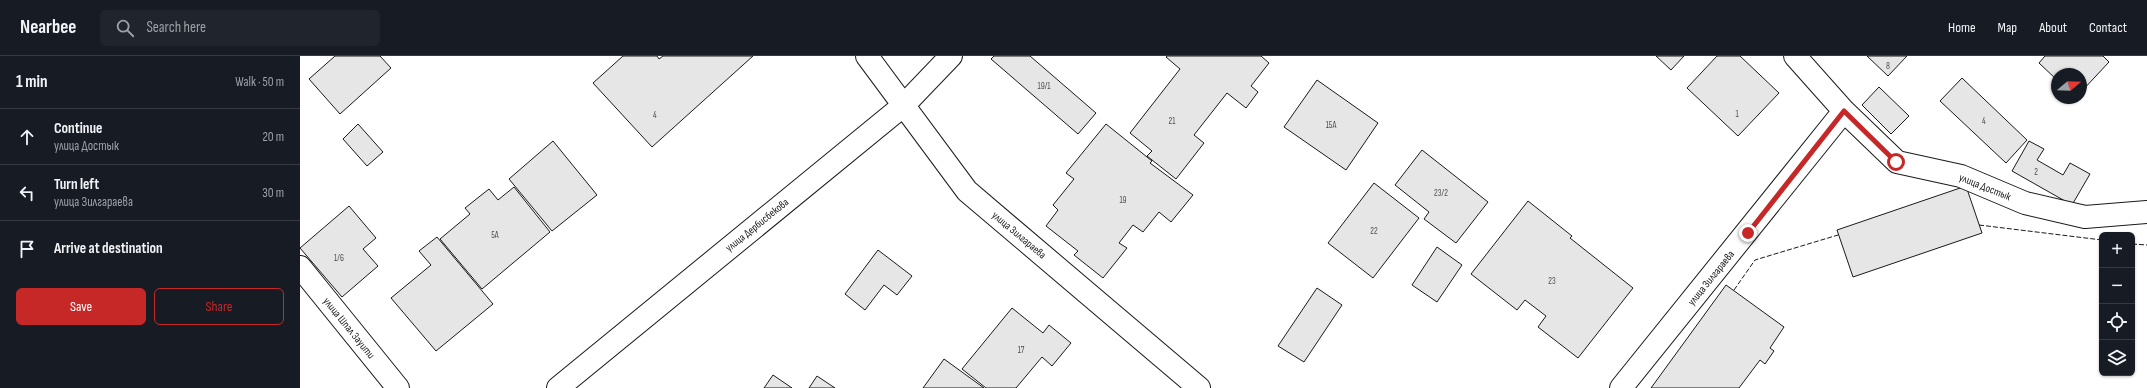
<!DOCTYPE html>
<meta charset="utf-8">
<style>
body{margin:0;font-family:"Sofia Sans Condensed",sans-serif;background:#20242c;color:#f1f3f6}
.controls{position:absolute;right:12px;bottom:12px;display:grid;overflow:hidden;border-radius:6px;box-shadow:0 1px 3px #0004}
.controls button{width:36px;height:36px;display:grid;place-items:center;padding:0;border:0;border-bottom:1px solid #363941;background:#171b24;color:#f1f3f6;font:20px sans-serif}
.compass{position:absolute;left:1751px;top:12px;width:36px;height:36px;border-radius:50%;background:#171b24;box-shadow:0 1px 3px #0004;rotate:71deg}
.stop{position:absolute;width:12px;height:12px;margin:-9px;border:3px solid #c62828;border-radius:50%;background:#fff}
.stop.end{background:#c62828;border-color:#fff;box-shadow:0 1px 4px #0008}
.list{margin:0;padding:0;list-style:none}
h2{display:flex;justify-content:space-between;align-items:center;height:52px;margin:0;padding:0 16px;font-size:17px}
h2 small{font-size:13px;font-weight:400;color:#9ea1a6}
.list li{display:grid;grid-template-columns:26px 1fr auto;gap:12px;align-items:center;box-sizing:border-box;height:56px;padding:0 16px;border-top:1px solid #363941}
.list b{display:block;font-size:15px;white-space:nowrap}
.list p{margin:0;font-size:13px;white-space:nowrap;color:#9ea1a6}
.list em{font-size:13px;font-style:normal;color:#9ea1a6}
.actions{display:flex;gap:8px;padding:12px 16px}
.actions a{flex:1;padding:9px 0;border:1px solid #c62828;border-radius:6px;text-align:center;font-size:14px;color:#c62828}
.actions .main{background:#c62828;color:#fff}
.icon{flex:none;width:22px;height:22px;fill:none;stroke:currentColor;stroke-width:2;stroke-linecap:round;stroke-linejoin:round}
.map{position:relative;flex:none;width:1847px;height:332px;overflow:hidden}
header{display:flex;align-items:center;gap:24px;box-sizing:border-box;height:56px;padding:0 20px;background:#171b24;border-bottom:1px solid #363941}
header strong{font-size:19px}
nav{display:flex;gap:22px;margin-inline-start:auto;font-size:14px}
.search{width:280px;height:36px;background:#20242c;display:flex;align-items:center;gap:10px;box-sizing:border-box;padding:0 14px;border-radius:6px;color:#9ea1a6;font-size:15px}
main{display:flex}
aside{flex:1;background:#171b24}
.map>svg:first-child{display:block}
.building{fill:#e6e6e6;stroke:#1a1a1a}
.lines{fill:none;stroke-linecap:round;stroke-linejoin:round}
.minor-casing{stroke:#1a1a1a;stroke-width:24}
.minor{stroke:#fff;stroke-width:22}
.fence{stroke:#1a1a1a;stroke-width:1;stroke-dasharray:5 2;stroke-linecap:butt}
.route{stroke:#c62828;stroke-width:5}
.labels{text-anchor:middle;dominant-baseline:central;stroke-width:3;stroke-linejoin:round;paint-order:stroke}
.number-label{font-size:9px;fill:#4d4d4d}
.street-label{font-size:11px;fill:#1a1a1a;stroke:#fff}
</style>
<header>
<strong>Nearbee</strong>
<div class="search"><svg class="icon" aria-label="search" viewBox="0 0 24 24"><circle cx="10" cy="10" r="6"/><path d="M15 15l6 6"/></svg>Search here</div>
<nav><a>Home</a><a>Map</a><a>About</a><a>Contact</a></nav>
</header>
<main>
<aside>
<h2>1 min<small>Walk · 50 m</small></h2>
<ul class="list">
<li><svg class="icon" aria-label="ahead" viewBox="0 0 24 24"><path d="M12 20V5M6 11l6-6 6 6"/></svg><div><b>Continue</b><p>улица Достык</p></div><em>20 m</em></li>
<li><svg class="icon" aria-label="left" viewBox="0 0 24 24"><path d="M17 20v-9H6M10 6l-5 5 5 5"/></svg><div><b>Turn left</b><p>улица Зилгараева</p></div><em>30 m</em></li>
<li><svg class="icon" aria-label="arrive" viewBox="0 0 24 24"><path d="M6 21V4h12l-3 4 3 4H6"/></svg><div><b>Arrive at destination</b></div></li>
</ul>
<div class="actions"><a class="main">Save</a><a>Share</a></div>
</aside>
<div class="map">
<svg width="1847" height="332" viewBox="0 0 1847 332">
<rect width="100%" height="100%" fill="#fff"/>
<path class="building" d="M35,0H80L91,12L40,58L9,23Z
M323,0H357L359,3L363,0H453L352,91L293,27Z
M694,0H730L796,57L778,78L691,3Z
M867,0H961L969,7L951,30L958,36L946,52L927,37L894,79L904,87L876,123L847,100L852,95L830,77L880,13L866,1Z
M1356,0H1384L1371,14Z
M1417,0H1440L1479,37L1438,80L1387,32Z
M1567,0H1607L1588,20Z
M1745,0H1803L1809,6L1781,36V18H1757V24L1739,7Z
M1662,22L1727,84L1706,107L1640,45Z
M1017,24L1078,67L1046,114L984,71Z
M1579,31L1609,60L1591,78L1562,49Z
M58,68L83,96L67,110L43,83Z
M806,68L852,105L850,107L893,139L871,166L859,156L843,176L833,169L819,187L827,192L803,222L774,199L778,195L746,170L758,154L753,149L774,123L766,117Z
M253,85L297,139L252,175L209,123Z
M1729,85L1744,93L1737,104L1763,119L1770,107L1790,118L1772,149L1712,115Z
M1122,94L1188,146L1156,187L1124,163L1129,156L1095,129Z
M1074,127L1119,162L1073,222L1028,187Z
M1666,130L1682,177L1553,221L1537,174Z
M214,131L250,176L182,233L140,183L170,158L165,152L189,133L198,144Z
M1228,145L1272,180L1270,182L1333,232L1278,302L1238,271L1246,260L1225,244L1217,254L1171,218Z
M49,150L76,182L63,193L78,210L42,241L0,192Z
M137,181L193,248L136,295L91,242L131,209L119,195Z
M1137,191L1162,209L1137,246L1112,229Z
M578,194L612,220L597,239L584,229L565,254L545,238Z
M1426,229L1484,271L1470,292L1474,295L1465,308L1460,304L1439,332H1351Z
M1017,232L1042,249L1004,306L978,290Z
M712,252L743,277L749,269L771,287L752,310L742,301L716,332H686L662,313Z
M644,303L684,332H623Z
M473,319L492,332H464Z
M517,320L535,332H509Z"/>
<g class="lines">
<defs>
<path id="minor" d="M567,0L667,135L899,332
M1495,0L1544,55L1597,106L1661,120L1725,147L1785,161L1847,156
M0,211L98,332
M258,332L604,49L651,0
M1321,332L1544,55"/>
</defs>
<use href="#minor" class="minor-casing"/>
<use href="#minor" class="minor"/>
<path class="fence" d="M1679,169L1802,184
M1832,188L1847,189
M1434,234L1455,204L1538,179"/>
</g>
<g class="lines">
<path class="route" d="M1448,177L1544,55L1596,106"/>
</g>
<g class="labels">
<g class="number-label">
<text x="1588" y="10">8</text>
<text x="744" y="30">19/1</text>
<text x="1437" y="58">1</text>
<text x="355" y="59">4</text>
<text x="872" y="65">21</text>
<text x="1684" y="65">4</text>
<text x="1031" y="69">15А</text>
<text x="1736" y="116">2</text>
<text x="1141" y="137">23/2</text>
<text x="823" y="144">19</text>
<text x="1074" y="175">22</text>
<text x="195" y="179">5А</text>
<text x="39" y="202">1/6</text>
<text x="1252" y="225">23</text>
<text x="721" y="294">17</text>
</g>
<g class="street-label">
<text transform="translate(1685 131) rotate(22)">улица Достык</text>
<text transform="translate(457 169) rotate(-39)">улица Дербисбекова</text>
<text transform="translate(719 179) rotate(40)">улица Зилгараева</text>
<text transform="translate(1411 222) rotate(-51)">улица Зилгараева</text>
<text transform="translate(49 272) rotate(51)">улица Шпал Зауити</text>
</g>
</g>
</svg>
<div class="controls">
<button>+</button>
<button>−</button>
<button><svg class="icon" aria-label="locate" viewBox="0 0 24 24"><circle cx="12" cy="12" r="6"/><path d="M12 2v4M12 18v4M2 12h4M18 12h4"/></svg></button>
<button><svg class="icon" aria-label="layers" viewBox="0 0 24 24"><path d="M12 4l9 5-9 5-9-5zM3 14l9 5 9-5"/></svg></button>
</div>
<svg class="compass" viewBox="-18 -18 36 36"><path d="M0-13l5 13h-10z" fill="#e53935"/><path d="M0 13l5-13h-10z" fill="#9ea1a6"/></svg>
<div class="stop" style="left:1596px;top:106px"></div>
<div class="stop end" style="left:1448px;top:177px"></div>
</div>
</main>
